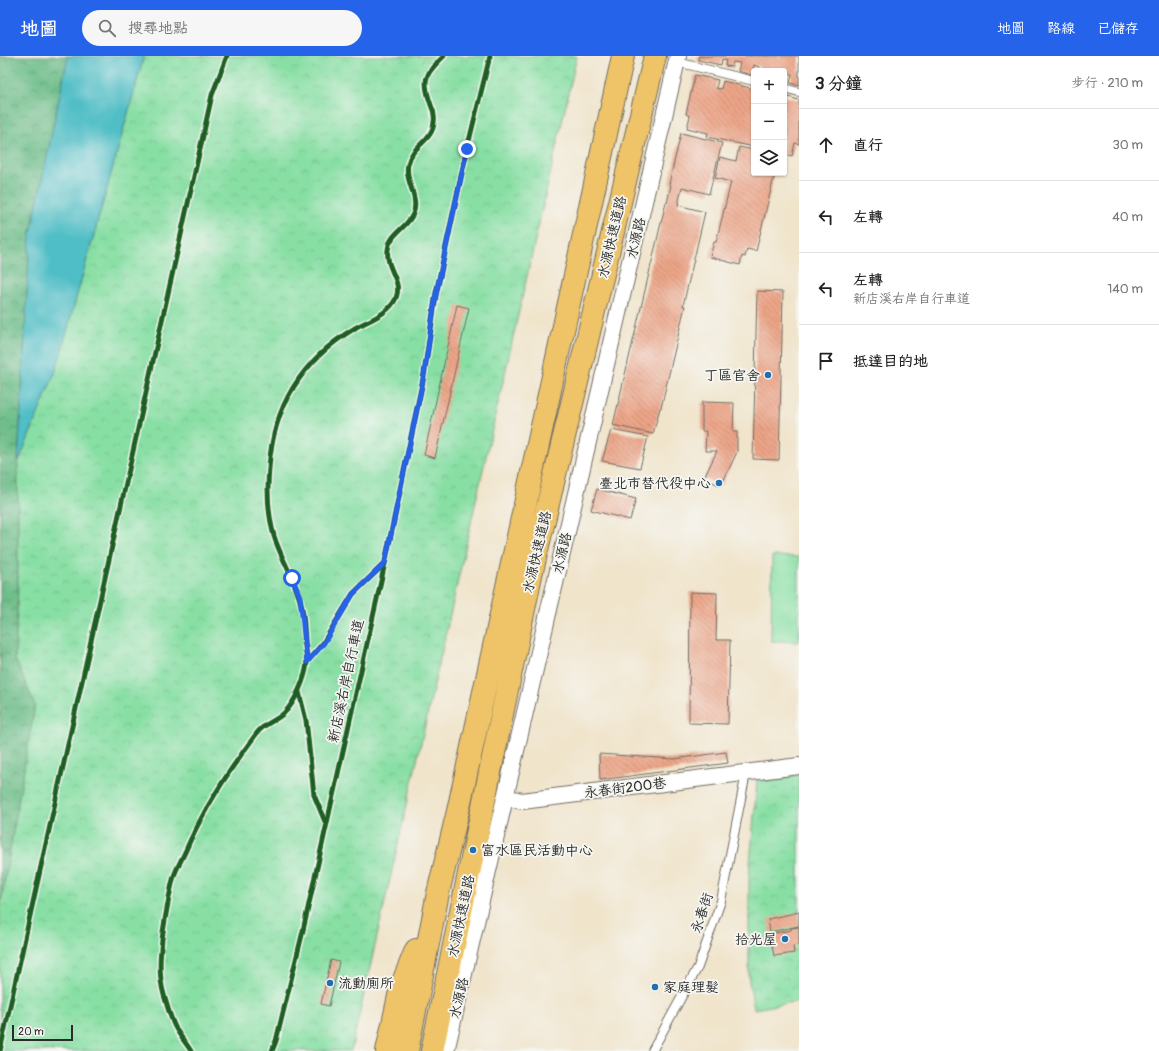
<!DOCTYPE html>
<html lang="zh-TW">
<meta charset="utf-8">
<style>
body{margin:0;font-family:Pangolin,"LXGW WenKai TC",sans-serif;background:#f6f6f6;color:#222}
.controls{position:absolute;right:12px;top:12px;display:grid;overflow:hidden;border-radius:4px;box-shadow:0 1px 3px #0004}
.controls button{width:36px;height:36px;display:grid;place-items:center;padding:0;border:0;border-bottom:1px solid #e0e0e0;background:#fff;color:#222;font:20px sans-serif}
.scale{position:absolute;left:12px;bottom:10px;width:61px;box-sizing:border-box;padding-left:4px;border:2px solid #2b2b2b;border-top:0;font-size:11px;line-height:14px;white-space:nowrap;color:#2b2b2b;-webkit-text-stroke:3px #f6f6f2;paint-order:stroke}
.stop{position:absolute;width:12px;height:12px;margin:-9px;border:3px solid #2563eb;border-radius:50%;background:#fff}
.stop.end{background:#2563eb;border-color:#fff;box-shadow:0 1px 4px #0008}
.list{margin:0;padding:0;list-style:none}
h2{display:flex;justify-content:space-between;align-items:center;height:52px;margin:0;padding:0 16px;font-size:17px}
h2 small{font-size:13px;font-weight:400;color:#767676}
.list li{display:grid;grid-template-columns:26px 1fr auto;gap:12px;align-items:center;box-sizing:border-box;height:72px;padding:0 16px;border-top:1px solid #e0e0e0}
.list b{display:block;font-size:15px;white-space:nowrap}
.list p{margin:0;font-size:13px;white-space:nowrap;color:#767676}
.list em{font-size:13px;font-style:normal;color:#767676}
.icon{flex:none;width:22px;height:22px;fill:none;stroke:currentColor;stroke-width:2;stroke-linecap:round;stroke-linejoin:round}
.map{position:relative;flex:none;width:799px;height:995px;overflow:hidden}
header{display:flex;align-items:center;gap:24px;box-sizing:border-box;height:56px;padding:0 20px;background:#2563eb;color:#fff}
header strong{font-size:19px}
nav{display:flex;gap:22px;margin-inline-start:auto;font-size:14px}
.search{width:280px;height:36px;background:#f6f6f6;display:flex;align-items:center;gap:10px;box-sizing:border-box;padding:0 14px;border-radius:22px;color:#767676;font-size:15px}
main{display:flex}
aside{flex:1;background:#fff}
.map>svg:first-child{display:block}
.grass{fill:#88dfa4;stroke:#5a8568}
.forest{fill:url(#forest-crowns);stroke:#4c745a}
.park{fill:url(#park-crowns);stroke:#5a8568}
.water{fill:#4fbec6;stroke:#3d7478}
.building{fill:url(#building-back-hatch)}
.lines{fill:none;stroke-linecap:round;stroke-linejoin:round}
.lane-casing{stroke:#706c63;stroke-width:10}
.street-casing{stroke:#706c63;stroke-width:18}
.highway-casing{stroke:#706c63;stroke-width:24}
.lane{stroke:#fff;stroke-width:8}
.street{stroke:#fff;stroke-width:16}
.highway{stroke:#efc469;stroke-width:22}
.cycleway-casing{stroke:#f6f6f2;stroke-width:8}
.cycleway{stroke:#1b5e20;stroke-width:5}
.route{stroke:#2563eb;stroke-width:5}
.poi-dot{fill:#1f6fb2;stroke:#f6f6f2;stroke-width:1.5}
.labels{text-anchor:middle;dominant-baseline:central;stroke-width:3.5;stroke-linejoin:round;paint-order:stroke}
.street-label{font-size:14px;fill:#2b2b2b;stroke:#f6f6f2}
.poi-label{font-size:14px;fill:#2b2b2b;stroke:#f6f6f2;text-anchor:end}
</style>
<header>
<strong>地圖</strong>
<div class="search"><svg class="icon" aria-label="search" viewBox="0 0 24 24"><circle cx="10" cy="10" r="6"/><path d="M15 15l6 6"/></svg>搜尋地點</div>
<nav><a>地圖</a><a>路線</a><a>已儲存</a></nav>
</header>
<main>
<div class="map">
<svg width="799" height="995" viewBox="0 0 799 995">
<defs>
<pattern id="forest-crowns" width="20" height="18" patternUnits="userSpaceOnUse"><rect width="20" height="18" fill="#6ebe8a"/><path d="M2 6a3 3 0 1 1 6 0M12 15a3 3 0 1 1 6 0" fill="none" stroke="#5b9b71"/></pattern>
<pattern id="park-crowns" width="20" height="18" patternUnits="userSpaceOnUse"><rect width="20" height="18" fill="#88dfa4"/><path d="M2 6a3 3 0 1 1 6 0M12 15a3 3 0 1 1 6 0" fill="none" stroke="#76c08d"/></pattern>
<pattern id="building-back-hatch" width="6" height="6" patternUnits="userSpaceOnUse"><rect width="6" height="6" fill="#eda588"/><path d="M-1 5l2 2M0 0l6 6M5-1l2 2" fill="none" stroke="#c0876f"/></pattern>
</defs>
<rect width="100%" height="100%" fill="#f6f6f2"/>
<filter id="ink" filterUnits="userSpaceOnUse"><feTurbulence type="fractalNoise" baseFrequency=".025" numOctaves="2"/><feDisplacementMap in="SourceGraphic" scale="8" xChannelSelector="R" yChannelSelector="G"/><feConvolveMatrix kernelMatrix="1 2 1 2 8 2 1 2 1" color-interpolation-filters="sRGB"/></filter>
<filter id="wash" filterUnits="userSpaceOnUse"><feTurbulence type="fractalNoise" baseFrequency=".012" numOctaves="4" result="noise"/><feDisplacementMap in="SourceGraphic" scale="16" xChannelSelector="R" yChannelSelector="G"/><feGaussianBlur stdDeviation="0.9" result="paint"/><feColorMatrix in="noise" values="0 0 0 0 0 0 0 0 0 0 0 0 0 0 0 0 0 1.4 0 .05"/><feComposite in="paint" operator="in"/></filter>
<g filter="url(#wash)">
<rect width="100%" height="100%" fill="#f0e4cb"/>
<path class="grass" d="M772,500L799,501V586L771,585Z"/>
<path class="forest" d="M0,0H68L30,181L18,407V531L15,602L35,649L0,853Z"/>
<path class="park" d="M144,0H577L351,995H0V853L35,649L15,603L18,531V407L56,314Z
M799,719V945L754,953L749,925V820L757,724Z"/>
<path class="water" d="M68,0H144L56,314L18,407L30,181Z"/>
<g id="blocks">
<path class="building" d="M699,0H799V29L790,27L792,18L787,17L784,27V15H759L760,11L754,9L752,19L738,15L740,7L733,6L732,11L725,10L726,4L722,3L721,9L698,4Z
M695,19L718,24L716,32L721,33L723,25L754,33V91L707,81L708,77L687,72L690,60L686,58Z
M784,40L799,44V88L795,87L792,100L784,98Z
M681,77L722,87L709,138L682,131L678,149L705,156L683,250H685L661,352H660L653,378L613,369L666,146L667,147L671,129L669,128Z
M739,91L754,94V117H775L756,195L747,193L745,201L742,200L740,209L710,201L714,186H716L731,126L715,122L720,101L736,105Z
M757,235L783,236L779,404L753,403Z
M457,249L469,252L435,402L424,399Z
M702,346L734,347L733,376H737V396L721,430L704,422L717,395H705L706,375H702Z
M611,374L648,381L640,412L602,405Z
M597,433L636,443L630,464L591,454Z
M690,536L717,537L716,584H730L728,668L689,667Z
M726,696L728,707L600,724L599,698L674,703Z
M799,856V870L770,876L768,863Z
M799,871V889L793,890L794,897L774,900L770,878L791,874V872Z
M331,904L339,906L329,950L321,948Z"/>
</g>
</g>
<g filter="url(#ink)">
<use href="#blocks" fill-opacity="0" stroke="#706c63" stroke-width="1"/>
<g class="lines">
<defs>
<path id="lane" d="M677,6L754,25
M784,32L799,36
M652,995L698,911L721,845L746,717"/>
<path id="street" d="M505,741L522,745L799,710
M446,995L678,0"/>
<path id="highway" d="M387,995L401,931L416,894
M407,995L438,837L458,755L623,0
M432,995L531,519L655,0"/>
</defs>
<use href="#lane" class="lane-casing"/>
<use href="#street" class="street-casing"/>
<use href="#highway" class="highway-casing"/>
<use href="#lane" class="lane"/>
<use href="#street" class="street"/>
<use href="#highway" class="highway"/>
<defs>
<path id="cycleway" d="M307,606L323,587L353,538L385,507
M299,636L306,664L314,739L326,768
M0,995L212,39L227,0
M191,995C186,987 179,979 175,971C170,961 167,949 164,939C158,918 160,897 163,876C166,858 169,838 174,820C177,811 182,803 186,794C204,752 229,714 257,677C263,668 276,665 284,657C295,647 306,621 307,606C307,600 306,594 305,589C304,572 304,553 298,538C292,518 280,500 274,480C268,458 267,434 269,412C273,350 302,304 355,272C369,264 389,258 396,242C403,225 385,212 388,194C389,178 407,172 413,158C420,141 404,125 408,108C411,90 433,85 434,66C435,60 434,55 431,49C422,24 424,19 444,0
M272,995L276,985L302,879L385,507L424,319L436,238L467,93L490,0"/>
</defs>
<use href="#cycleway" class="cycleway-casing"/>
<use href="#cycleway" class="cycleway"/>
</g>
</g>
<g class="lines" filter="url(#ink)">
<path class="route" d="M292,522L300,540L307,606L324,587L353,538L385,507L424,319L436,238L467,93"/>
</g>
<g class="poi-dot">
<circle cx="768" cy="319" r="4"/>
<circle cx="719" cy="427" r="4"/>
<circle cx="473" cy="794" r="4"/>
<circle cx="785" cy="883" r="4"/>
<circle cx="330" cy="927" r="4"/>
<circle cx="655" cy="931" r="4"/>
</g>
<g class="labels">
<g class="street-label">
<text transform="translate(612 181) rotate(-77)">水源快速道路</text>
<text transform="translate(636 182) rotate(-77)">水源路</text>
<text transform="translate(537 496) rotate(-77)">水源快速道路</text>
<text transform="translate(562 497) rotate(-77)">水源路</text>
<text transform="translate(346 625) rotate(-78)">新店溪右岸自行車道</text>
<text transform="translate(625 732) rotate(-7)">永春街200巷</text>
<text transform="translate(702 857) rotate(-72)">永春街</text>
<text transform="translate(461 860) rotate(-78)">水源快速道路</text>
<text transform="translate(459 942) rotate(-77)">水源路</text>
</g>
<g class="poi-label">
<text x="760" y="319">丁區官舍</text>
<text x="711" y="427">臺北市替代役中心</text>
<text x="481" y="794" text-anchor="start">富水區民活動中心</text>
<text x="777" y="883">拾光屋</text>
<text x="338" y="927" text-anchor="start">流動廁所</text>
<text x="663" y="931" text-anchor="start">家庭理髮</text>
</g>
</g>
</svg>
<div class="controls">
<button>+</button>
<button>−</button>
<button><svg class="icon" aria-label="layers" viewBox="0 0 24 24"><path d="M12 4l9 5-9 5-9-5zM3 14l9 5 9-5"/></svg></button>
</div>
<div class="scale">20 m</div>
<div class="stop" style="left:292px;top:522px"></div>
<div class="stop end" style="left:467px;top:93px"></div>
</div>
<aside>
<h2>3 分鐘<small>步行 · 210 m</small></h2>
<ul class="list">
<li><svg class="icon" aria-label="ahead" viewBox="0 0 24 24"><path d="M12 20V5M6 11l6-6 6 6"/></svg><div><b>直行</b></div><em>30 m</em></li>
<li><svg class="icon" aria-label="left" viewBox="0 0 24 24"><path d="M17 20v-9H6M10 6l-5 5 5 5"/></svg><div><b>左轉</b></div><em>40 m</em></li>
<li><svg class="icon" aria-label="left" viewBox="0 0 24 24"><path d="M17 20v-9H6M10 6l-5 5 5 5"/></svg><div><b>左轉</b><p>新店溪右岸自行車道</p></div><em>140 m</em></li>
<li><svg class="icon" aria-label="arrive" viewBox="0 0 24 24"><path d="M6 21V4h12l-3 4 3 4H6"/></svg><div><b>抵達目的地</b></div></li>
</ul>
</aside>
</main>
